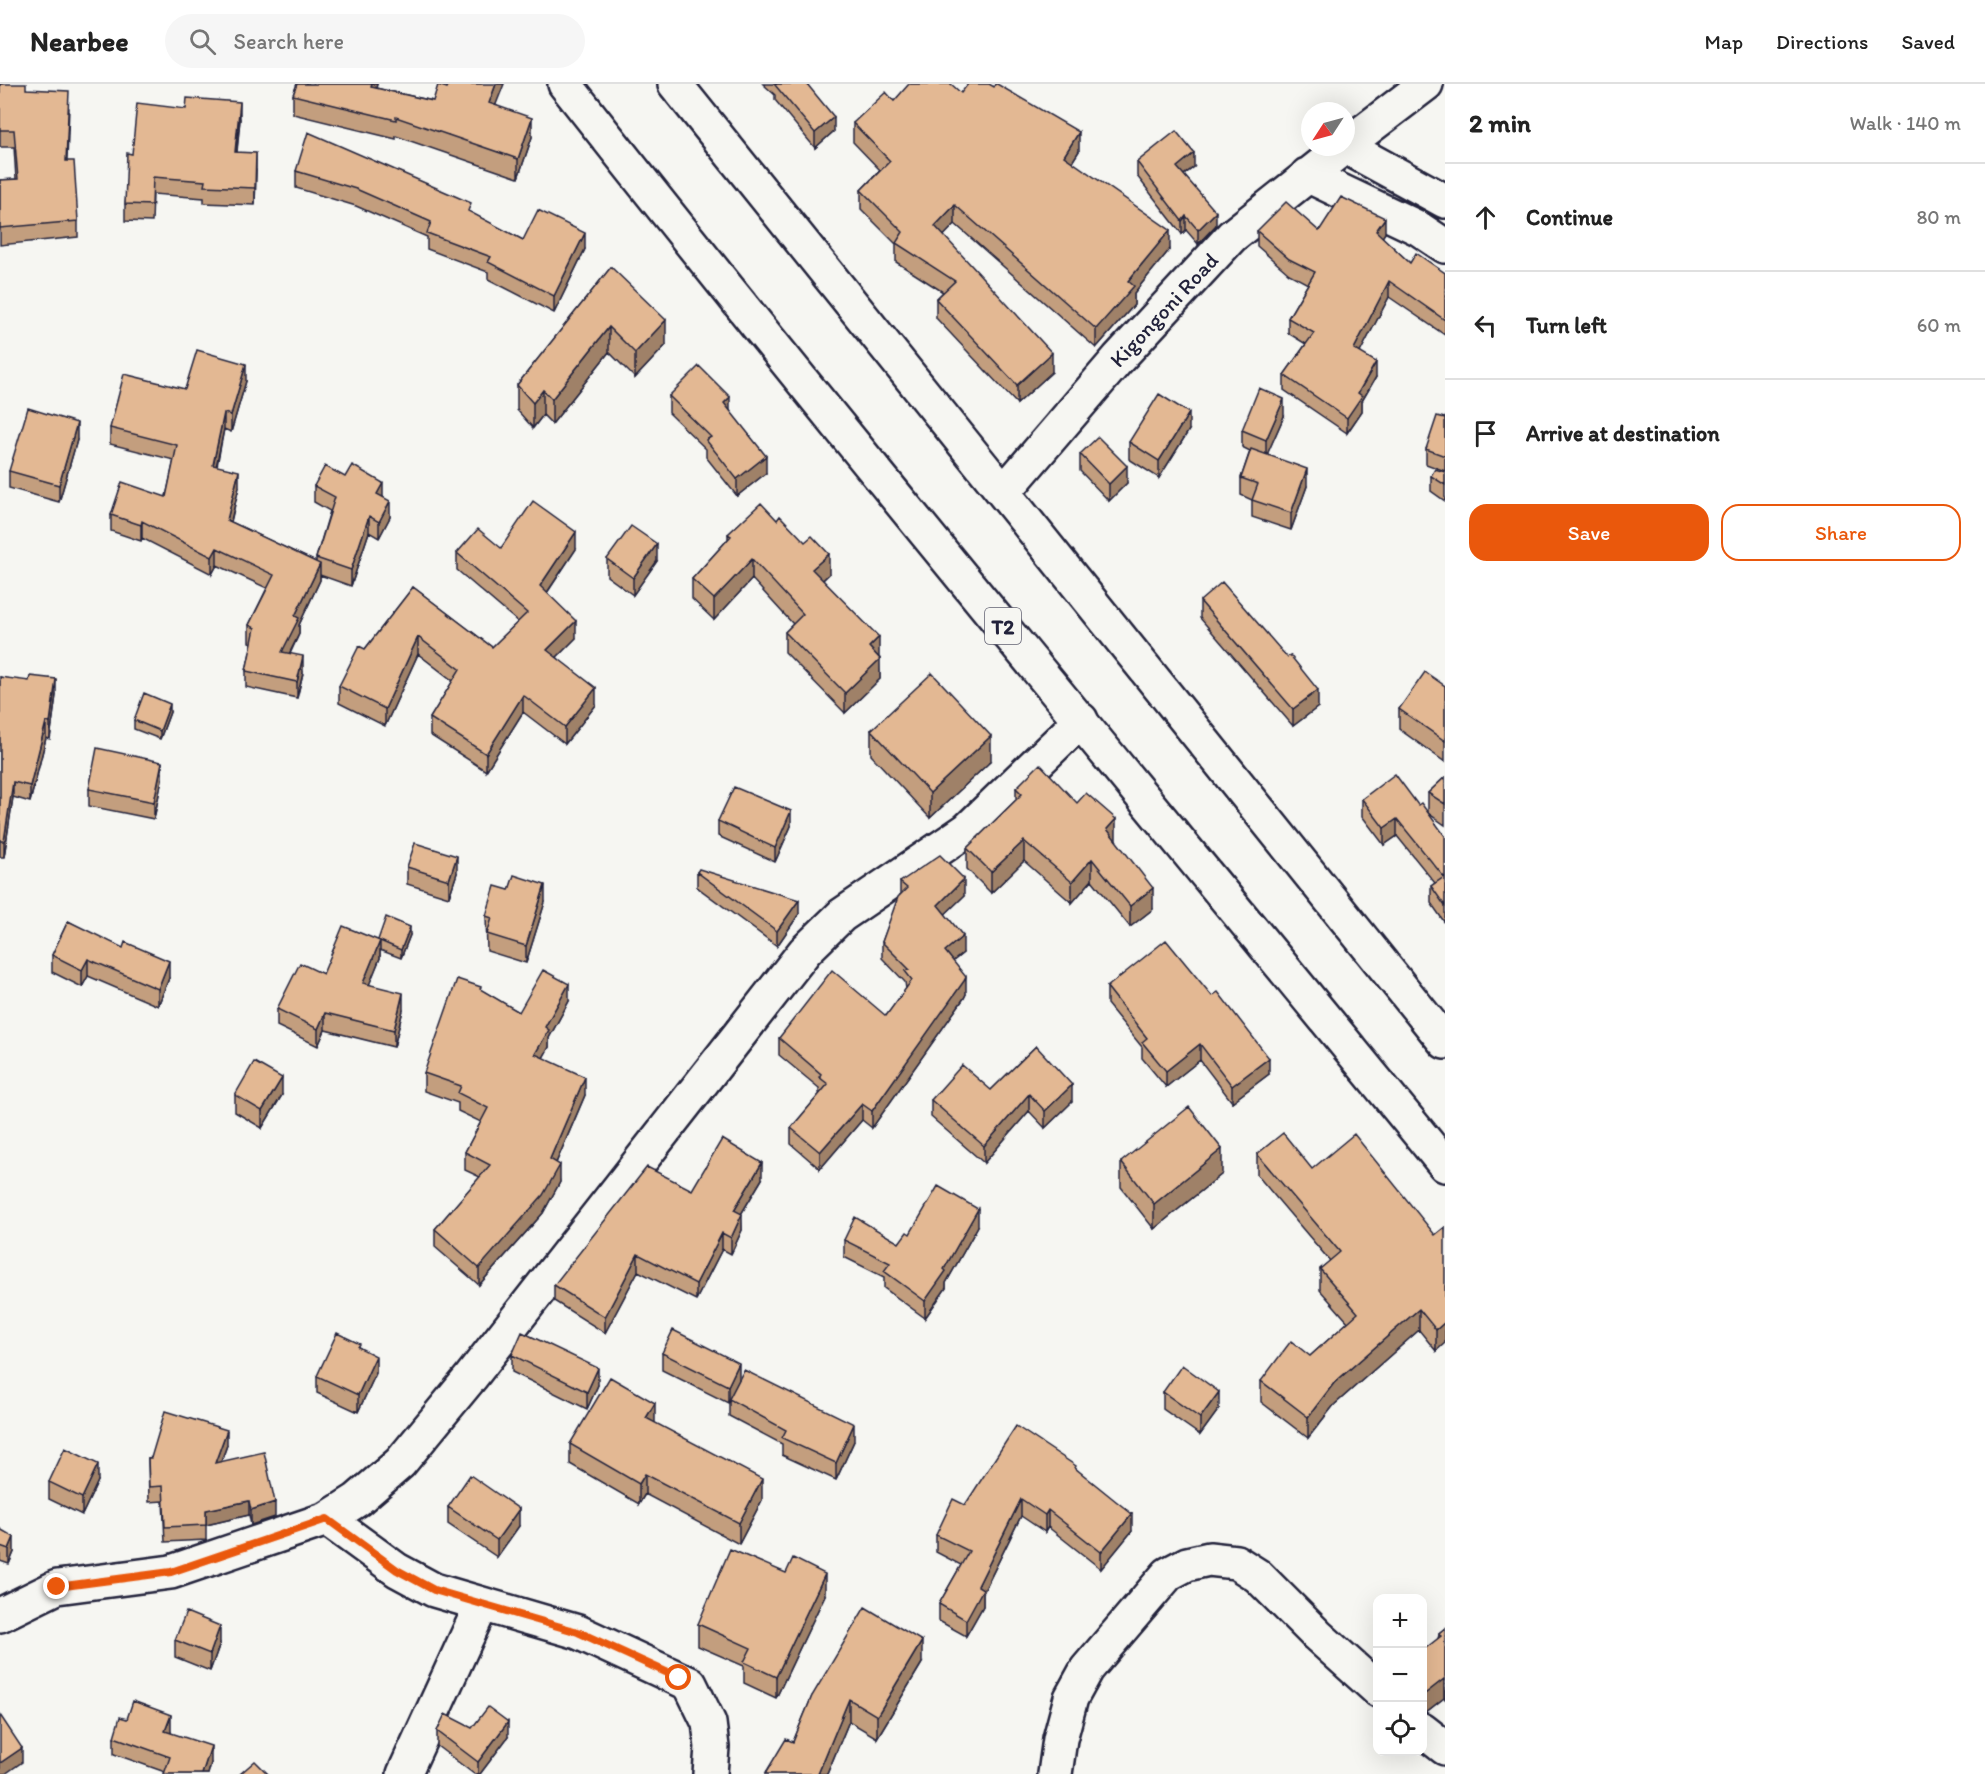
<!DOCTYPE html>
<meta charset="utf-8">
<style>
body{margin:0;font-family:Itim,sans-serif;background:#f6f6f6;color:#222}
.controls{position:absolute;right:18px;bottom:18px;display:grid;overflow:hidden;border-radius:12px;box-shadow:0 6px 24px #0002}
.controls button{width:54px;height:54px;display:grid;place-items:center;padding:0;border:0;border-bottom:2px solid #e0e0e0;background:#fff;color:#222;font:30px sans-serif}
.compass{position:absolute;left:1301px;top:18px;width:54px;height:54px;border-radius:50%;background:#fff;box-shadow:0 6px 24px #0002;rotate:234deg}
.stop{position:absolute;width:18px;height:18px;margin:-14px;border:4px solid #ea580c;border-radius:50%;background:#fff}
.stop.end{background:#ea580c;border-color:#fff;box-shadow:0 2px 6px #0008}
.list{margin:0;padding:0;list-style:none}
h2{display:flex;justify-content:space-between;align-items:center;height:78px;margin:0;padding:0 24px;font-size:26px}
h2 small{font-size:20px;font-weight:400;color:#767676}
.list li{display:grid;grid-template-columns:39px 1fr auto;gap:18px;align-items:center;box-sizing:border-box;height:108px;padding:0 24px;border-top:2px solid #e0e0e0}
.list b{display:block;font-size:22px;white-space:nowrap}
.list em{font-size:20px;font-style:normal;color:#767676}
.actions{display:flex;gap:12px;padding:18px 24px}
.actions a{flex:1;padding:14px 0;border:2px solid #ea580c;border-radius:18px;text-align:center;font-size:21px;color:#ea580c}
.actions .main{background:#ea580c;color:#fff}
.icon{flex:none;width:33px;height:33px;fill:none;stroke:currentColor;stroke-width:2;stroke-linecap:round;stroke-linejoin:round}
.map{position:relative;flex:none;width:1445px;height:1690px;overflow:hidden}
header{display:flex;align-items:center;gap:36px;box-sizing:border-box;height:84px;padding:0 30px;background:#fff;border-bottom:2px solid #e0e0e0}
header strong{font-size:28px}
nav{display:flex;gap:33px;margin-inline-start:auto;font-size:21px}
.search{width:420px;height:54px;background:#f6f6f6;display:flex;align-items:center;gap:15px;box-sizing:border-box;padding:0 21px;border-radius:33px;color:#767676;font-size:22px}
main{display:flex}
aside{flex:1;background:#fff}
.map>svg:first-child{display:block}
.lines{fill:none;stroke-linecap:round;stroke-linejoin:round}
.minor-casing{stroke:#22223b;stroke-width:38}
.highway-casing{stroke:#22223b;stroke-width:38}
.minor{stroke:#f6f6f2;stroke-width:33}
.highway{stroke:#f6f6f2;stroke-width:33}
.wall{fill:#c39e7e;stroke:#22223b;stroke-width:1.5}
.shaded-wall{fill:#9f8167;stroke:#22223b;stroke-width:1.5}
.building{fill:#e3b893;stroke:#22223b;stroke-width:1.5}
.route{stroke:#ea580c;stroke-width:8}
.labels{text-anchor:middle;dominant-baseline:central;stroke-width:4.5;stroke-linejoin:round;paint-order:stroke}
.shield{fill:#f6f6f2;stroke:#626272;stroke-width:1.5}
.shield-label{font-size:21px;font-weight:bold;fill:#22223b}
.street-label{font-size:22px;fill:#22223b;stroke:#f6f6f2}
</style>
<header>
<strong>Nearbee</strong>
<div class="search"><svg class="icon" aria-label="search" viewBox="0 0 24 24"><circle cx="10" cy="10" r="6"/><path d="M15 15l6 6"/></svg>Search here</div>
<nav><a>Map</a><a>Directions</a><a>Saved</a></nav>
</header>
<main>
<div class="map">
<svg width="1445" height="1690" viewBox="0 0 1445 1690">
<rect width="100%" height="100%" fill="#f6f6f2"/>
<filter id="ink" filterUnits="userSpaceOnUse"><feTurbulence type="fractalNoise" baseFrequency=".0167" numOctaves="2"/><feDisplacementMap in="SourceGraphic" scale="12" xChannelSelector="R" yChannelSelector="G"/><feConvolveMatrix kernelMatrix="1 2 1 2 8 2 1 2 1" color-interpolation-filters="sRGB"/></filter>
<g filter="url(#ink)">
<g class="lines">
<defs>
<path id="minor" d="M1346,61L1426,0
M1346,63L1445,117
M1307,91L1418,144L1445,162
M1004,408L1118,275L1232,152L1344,63
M327,1435L397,1486L434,1506L578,1548L690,1600L709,1639L712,1663L710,1690
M0,1531L57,1503L171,1488L327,1435L357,1416L400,1379L471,1293L805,867L842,831L967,746L1081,636
M1422,1646L1445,1664
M404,1690L482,1520
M1055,1690L1060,1655L1071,1614L1087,1585L1168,1490L1187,1480L1209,1475L1236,1478L1258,1492L1317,1551L1378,1606"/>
<path id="highway" d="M565,0C852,365 1151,721 1445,1081
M675,0L1445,958"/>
</defs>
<use href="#minor" class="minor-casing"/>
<use href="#highway" class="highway-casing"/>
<use href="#minor" class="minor"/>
<use href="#highway" class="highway"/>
</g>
<path class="wall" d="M0,0L26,5L69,24L67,77L78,137V153L0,161V96L16,95L14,63H0Z
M297,0H377L376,4L433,17L496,21L532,53L518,94L396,52V55L293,30V11Z
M763,0H807L834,47L815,64L775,16V11Z
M961,9L1079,67L1072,78L1170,165L1134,209V221L1096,264L955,140L943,152L1052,288L1017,320L936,234V215L943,208L896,178V160L861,125V106L880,86L853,58V39L894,17Z
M240,35L237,68L256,86L255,121L204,119V114L153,110L152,138L125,137V120L132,70Z
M1137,78L1194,83L1184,91L1216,141L1198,160L1186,146L1182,150L1137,92Z
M296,87L471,129L523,156L585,165L554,229L488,195V188L427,165V153L356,122L296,104Z
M1257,147H1319L1385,149L1382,153L1410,179L1445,189V251L1389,213L1360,268L1376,293L1362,317V327L1347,349L1284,306V291L1306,260L1288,249V234L1308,200L1289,190L1257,162Z
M611,183L666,261L635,294L609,268L552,340L543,331L533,344L517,326V301Z
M246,297L231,348L224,345L217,382L239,403L231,438L316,478V474L330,427L314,418V402L383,413L390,433L379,454L369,448L351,502L320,491V496L299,541V550L290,570L303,589L297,614L246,603V587L252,559L249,558V541L267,504L217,481L212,490L142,454L141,457L111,447V431L166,413L174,376L110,360V344L185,305Z
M669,312L730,327L766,389L737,412L706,373V365L669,329Z
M1284,332L1267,370L1307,402L1291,446L1252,433V416L1241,411V394L1250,367L1242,363V346Z
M1445,334V387L1426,380V365Z
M1189,346L1159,394L1129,375V358Z
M77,356L59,418L9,404V387Z
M1080,370L1127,399L1109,417L1080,387Z
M1445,388V417L1431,407V392Z
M728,450L829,490L823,496L879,574L880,595L845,629L785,568V548L793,540L752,495L714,536L692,515V495L728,455Z
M501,464L576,465L547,509L576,554L557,573L596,621L565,660L523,628L486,687L430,651V634L453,597L418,570L385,642L339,619V602L365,565L413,503L492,563L518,538L457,486V469Z
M607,475L657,477L633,511L607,492Z
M1200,517L1318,623L1293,642L1200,534Z
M0,593L56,611L50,655L46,654L30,718L13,713L4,773H0Z
M1445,602V678L1399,645V625Z
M170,628L160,655L134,645V636Z
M871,646L991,677L930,734L871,671Z
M1445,693V741L1428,729V709Z
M162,695L154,735L89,722V705Z
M1016,704L1077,719L1116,756H1115L1153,825L1130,843L1092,796L1072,819L1024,777L991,809L967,785V764L1016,716Z
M1362,715L1418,721L1445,752V839L1431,819V802L1435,799L1397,752L1384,761L1362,732Z
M718,737L791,742L775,778L718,752Z
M407,783L457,789L449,813L407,800Z
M697,788L799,830L777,862L697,803Z
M900,798L964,812L945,830L963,869L953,877L966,910L964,914L872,1044L862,1036L820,1085L791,1060V1044L820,1010L819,1009V1004L779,971V954L886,932L906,905L905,898L882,874V858L900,811Z
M545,818L526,879L487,867L486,832Z
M68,837L169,894L158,922L88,892L82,903L52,888V871Z
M410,851L401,874L380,866V874L369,900L403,926L394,963L325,946L318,962L277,942V925L378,856Z
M1107,903L1269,990L1232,1018L1200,976L1166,1003L1142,974V963L1107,920Z
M481,906L519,928L569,917L549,954V963L543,974L585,1011L556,1079L560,1098L543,1129L479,1201L435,1163V1145L480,1093L465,1086V1068L481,1038L458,1027V1019L424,1007V989Z
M1036,962L1072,1018L1045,1044L1029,1027L984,1079L931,1033V1016L991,1006Z
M235,1011H282L262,1044L235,1028Z
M1257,1070L1312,1085L1435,1151L1445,1143L1436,1267L1419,1246L1334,1321L1308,1354L1261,1318V1297L1310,1272L1348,1238L1320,1206V1185L1330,1177L1257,1091Z
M1121,1078L1222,1090L1154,1145L1121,1103Z
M762,1095L741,1130L742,1146L731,1170L722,1165L696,1216L638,1187L605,1249L554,1217V1201L692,1106Z
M978,1142L946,1199V1204L925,1234L884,1204V1193L844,1173V1156L899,1159L910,1150Z
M360,1264L376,1289L358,1328L317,1309V1292Z
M662,1269L739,1296L854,1357L836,1396L782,1371V1360L729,1332V1315L728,1319L662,1286Z
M512,1271L598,1301L587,1325L512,1288Z
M1163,1308L1219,1325L1200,1351L1163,1325Z
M655,1339L762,1416L739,1460L645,1410L639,1420L570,1380V1360Z
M227,1361L221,1378L275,1433L251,1441L249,1431L206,1441V1456L165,1458L163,1417L149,1418L148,1374Z
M1076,1385L1132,1447L1101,1485L1048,1443L1045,1448L1021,1432L983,1509V1522L966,1552L939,1537V1520L961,1481L936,1468V1451L965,1421Z
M98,1397L82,1431L49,1415V1398Z
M448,1423L519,1442L497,1473L448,1440Z
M0,1445L14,1468L9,1480L0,1477Z
M825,1511L776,1614L744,1599V1582L698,1562V1540Z
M1445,1544V1615L1444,1614L1426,1628L1439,1549Z
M175,1556L220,1559L210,1587L175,1573Z
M922,1579L877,1654L849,1637L827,1690H765L793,1658L812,1612Z
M437,1647L508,1653L480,1690H474L437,1662Z
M171,1648V1649L211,1679L208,1690H164L165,1688L114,1670V1653Z"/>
<path class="shaded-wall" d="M372,0H377L371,22V3Z
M496,0H504L489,38V19Z
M240,18V35L235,85V68Z
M834,33V47L815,64V49Z
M532,34V53L518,94V75Z
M1079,48V67L1064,91V72Z
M256,69V86L255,121V104Z
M1194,69V83L1177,96V83Z
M955,121V140L935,161V142Z
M1216,128V141L1198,160V146Z
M1186,132V146L1182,150V137Z
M1385,134V149L1376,163V147Z
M1170,146V165L1134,209V221L1096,264V245L1128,197Z
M585,149V165L554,229V212Z
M1389,197V213L1354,280V265Z
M666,236V261L635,294V269Z
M609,243V268L552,340V315Z
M1052,269V288L1017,320V301Z
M1376,278V293L1362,317V327L1347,349V334L1358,309Z
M246,280V297L231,348V331Z
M543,306V331L533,344V319Z
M730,313V330L724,319Z
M1284,315V332L1266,373V356Z
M224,329V345L213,397V381Z
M1189,329V346L1159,394V377Z
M77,339V356L59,418V401Z
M766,372V389L737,412V395Z
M1127,382V399L1109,417V400Z
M1307,385V402L1291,446V429Z
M239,387V403L227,453V436Z
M383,399V415L377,410Z
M390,417V433L379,454V438Z
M369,432V448L351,502V486Z
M142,437V454L141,457V441Z
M576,448V465L540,519V502Z
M657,460V477L633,511V494Z
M217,464V481L212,490V473Z
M829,470V490L812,506V485Z
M752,475V495L714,536V515Z
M320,480V496L299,541V550L282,584V568L295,532Z
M576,537V554L547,583V566Z
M418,553V570L385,642V625Z
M879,553V574L869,563Z
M303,572V589L297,614V598Z
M880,575V595L845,629V609Z
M56,595V611L50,655V639Z
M596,604V621L565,660V643Z
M1318,606V623L1293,642V625Z
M523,611V628L486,687V670Z
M170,620V628L160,655V647Z
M46,638V654L30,718V702Z
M991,652V677L930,734V709Z
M162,678V695L154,735V718Z
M13,698V713L4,773V757Z
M791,727V742L775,778V764Z
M1116,735V756L1107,766V745Z
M1397,735V752L1384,761V744Z
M1024,757V777L991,809V788Z
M457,772V789L449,813V796Z
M1092,775V796L1072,819V798Z
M964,795V812L938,837V821Z
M545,801V818L526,879V862Z
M1153,804V825L1130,843V822Z
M799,816V830L777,862V847Z
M410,843V851L401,874V866Z
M963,852V869L945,884V867Z
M380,857V874L363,916V899Z
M88,875V892L82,903V886Z
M169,877V894L158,922V905Z
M966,893V910L964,914L872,1044V1027Z
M569,900V917L549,954V963L535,988V970L545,943Z
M403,909V926L394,963V946Z
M325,929V946L318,962V945Z
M1200,960V976L1166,1003V987Z
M1269,974V990L1232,1018V1002Z
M585,993V1011L550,1093V1075Z
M282,994V1011L262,1044V1027Z
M1072,1001V1018L1045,1044V1027Z
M1029,1010V1027L984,1079V1062Z
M862,1020V1036L820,1085V1068Z
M1222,1065V1090L1154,1145V1120Z
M762,1079V1095L734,1142V1126Z
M560,1081V1098L543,1129L479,1201V1184Z
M978,1125V1142L946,1199V1204L925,1234V1217L944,1185Z
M742,1130V1146L731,1170V1154Z
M722,1149V1165L696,1216V1200Z
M638,1170V1187L605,1249V1233Z
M1419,1225V1246L1334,1321L1308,1354V1333L1334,1299Z
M1445,1238V1259L1436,1267V1246Z
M376,1272V1289L358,1328V1311Z
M739,1279V1296L728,1319V1302Z
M598,1284V1301L587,1325V1308Z
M1219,1308V1325L1200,1351V1334Z
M655,1319V1340L646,1334Z
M854,1340V1357L836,1396V1379Z
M227,1346V1361L215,1394V1379Z
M98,1380V1397L82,1431V1414Z
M645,1390V1410L639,1420V1400Z
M762,1395V1416L739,1460V1439Z
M1021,1415V1432L983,1509V1522L966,1552V1536L978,1502Z
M249,1417V1431L206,1441V1426Z
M275,1418V1433L251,1441V1426Z
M519,1425V1442L497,1473V1456Z
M1048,1426V1443L1045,1448V1431Z
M1132,1430V1447L1101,1485V1468Z
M14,1453V1468L9,1480V1465Z
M825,1490V1511L776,1614V1593Z
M220,1542V1559L210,1587V1570Z
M922,1557V1579L877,1654V1632Z
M1444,1595V1614L1426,1628L1422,1629V1610Z
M849,1615V1637L827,1690H818Z
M171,1631V1648L165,1664V1647Z
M508,1638V1653L480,1690H478V1678Z
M211,1662V1679L208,1690H202Z
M22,1664V1678L5,1690H0V1679Z"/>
<path class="building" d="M0,0H26V5L69,7L66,77H74L78,137L0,144V96L18,95L14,46H0Z
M297,0H372L371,3L433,17L438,1L447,4L448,0H496L489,19L532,34L518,75L396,33V36L293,11Z
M777,0H807L834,33L815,49L775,1Z
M909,0H951L961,9L968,0H989L994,3L995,0H997L1079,48L1064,72L1170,146L1128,197L1134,202L1096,245L955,121L935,142L1052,269L1017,301L936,215L955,197L896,159L903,148L861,106L890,77L853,39L886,8L894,17Z
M187,14L240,18L235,68L256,69L255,104L204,102L205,97L153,93L152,121L125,120L127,69L132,70L137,19L186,25Z
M1176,47L1194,69L1177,83L1216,128L1198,146L1186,132L1182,137L1137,78Z
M308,48L471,119L468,127L523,156L538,126L585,149L554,212L488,178L491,173L427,149L431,138L356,105L296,87Z
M1341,113L1385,134L1376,147L1410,179L1416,169L1445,189V236L1389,197L1354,265L1376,278L1358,309L1362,312L1347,334L1284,291L1314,249L1288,234L1315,188L1289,175L1257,147L1286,118L1319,147Z
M611,183L666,236L635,269L609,243L552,315L543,306L533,319L517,301Z
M197,266L246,280L231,331L224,329L213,381L239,387L227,436L320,480L295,532L299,534L282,568L303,572L297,598L246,587L255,544L249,541L274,491L217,464L212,473L142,437L141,441L111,431L122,398L166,413L177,361L110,344L124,290L185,305Z
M699,282L730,313L724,319L766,372L737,395L706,356L711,353L669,312Z
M1259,304L1284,315L1266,356L1242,346Z
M1159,310L1189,329L1159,377L1129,358Z
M28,324L77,339L59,401L9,387Z
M1437,332L1445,334V372L1426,365Z
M1098,353L1127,382L1109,400L1080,370Z
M1251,365L1307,385L1291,429L1252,416L1258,400L1241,394Z
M352,381L383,399L377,410L390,417L379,438L369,432L351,486L316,474L335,413L314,402L325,382L345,393Z
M1435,385L1445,388V401L1431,392Z
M533,417L576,448L540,502L576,537L547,566L596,604L565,643L523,611L486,670L430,634L460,585L418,553L385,625L339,602L359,562L365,565L413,503L492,563L527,529L457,469L478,445L501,464Z
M761,419L777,436L780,432L805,458L812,452L829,470L812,485L879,553L869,563L880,575L845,609L785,548L803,530L752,475L714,515L692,495L731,452L728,450Z
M631,442L657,460L633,494L607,475Z
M1222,498L1287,573L1290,571L1318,606L1293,625L1200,517Z
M1425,588L1445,602V657L1399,625Z
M932,589L991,652L930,709L871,646Z
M30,592L56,595L50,639L46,638L30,702L13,698L4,757H0V593L29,597Z
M144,609L170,620L160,647L134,636Z
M97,664L162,678L154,718L89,705Z
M1040,680L1077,719L1086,709L1116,735L1107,745L1153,804L1130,822L1092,775L1072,798L1024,757L991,788L967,764L1022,710L1016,704Z
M1395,690L1418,721L1421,719L1445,752V822L1431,802L1444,793L1397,735L1384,744L1362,715Z
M1445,693V720L1428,709Z
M734,703L791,727L775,764L718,737Z
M415,759L457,772L449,796L407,783Z
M940,771L964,795L938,821L963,852L945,867L966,893L964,897L872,1027L862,1020L820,1068L791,1044L828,1000L819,993L821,990L779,954L832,886L886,932L912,896L905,887L909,885L882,858L898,813L907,804L900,798Z
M699,785L799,816L777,847L697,788Z
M514,791L545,801L526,862L487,850L492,834L486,832L495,802L509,806Z
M386,833L410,843L401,866L378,856Z
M68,837L123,864L125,858L169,877L158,905L88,875L82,886L52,871Z
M343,842L380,857L363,899L403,909L394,946L325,929L318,945L277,925L300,879L323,890Z
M1166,856L1212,912L1218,908L1269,974L1232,1002L1200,960L1166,987L1142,958L1147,954L1107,903Z
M543,886L569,900L545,943L549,946L535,970L585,993L550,1075L560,1081L543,1111L479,1184L435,1145L490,1081L465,1068L488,1024L458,1009L461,1002L424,989L457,895L481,903L480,905L519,928Z
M1036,962L1072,1001L1045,1027L1029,1010L984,1062L931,1016L962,981L991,1006Z
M254,978L282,994L262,1027L235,1011Z
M1189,1023L1222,1065L1154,1120L1121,1078Z
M1283,1049L1312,1085L1354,1050L1435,1151L1445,1143V1238L1436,1246L1419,1225L1334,1299L1308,1333L1261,1297L1291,1257L1310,1272L1358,1229L1320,1185L1340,1168L1257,1070Z
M722,1055L762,1079L734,1126L742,1130L731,1154L722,1149L696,1200L638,1170L605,1233L554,1201L647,1083L692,1106Z
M938,1102L978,1125L944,1185L946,1187L925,1217L884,1187L890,1179L844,1156L855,1133L899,1159L907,1148L910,1150Z
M673,1246L739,1279L728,1302L662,1269Z
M522,1248L598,1284L587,1308L512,1271Z
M337,1249L360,1260L358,1263L376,1272L358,1311L317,1292Z
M1182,1281L1219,1308L1200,1334L1163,1308Z
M744,1286L854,1340L836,1379L782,1354L786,1346L729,1315Z
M610,1293L655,1319L646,1334L762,1395L739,1439L645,1390L639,1400L570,1360Z
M165,1327L227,1346L215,1379L264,1368L275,1418L251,1426L249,1417L206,1426V1441L165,1443L163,1402L149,1403L148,1374H151Z
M1016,1342L1076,1382L1075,1384L1132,1430L1101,1468L1048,1426L1045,1431L1021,1415L978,1502L983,1505L966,1536L939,1520L969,1467L936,1451L953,1415L965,1421Z
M65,1364L98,1380L82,1414L49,1398Z
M470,1391L519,1425L497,1456L448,1423Z
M0,1445L14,1453L9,1465L0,1462Z
M730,1465L786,1489L793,1474L825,1490L776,1593L744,1578L751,1564L698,1540Z
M865,1523L922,1557L877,1632L849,1615L818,1690H765L786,1655L793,1658L812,1612Z
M186,1528L220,1542L210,1570L175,1556Z
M1445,1544V1596L1444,1595L1426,1609L1422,1610V1567L1441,1552L1439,1549Z
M133,1617L171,1631L165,1647L211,1662L202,1690H164L170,1673L114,1653L120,1633L127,1635Z
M488,1623L508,1638L478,1678L437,1647L445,1630L472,1644Z
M0,1631L22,1664L0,1679Z
M255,1677L268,1690H240Z"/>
</g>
<g class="lines" filter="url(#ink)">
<path class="route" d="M57,1503L171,1488L327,1435L397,1486L434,1506L578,1548L679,1594"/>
</g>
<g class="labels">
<rect class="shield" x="985" y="524" width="36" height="36" rx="4.5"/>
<g class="shield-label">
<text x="1003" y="542">T2</text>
</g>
<g class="street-label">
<text transform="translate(1164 226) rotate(-47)">Kigongoni Road</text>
</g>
</g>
</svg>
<div class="controls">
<button>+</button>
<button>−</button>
<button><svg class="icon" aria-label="locate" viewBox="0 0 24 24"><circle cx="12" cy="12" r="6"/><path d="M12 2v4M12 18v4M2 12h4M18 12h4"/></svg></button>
</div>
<svg class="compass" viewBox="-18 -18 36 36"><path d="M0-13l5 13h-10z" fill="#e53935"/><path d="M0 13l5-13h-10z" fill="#767676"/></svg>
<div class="stop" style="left:679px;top:1594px"></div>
<div class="stop end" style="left:57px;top:1503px"></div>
</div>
<aside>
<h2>2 min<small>Walk · 140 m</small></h2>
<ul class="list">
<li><svg class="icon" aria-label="ahead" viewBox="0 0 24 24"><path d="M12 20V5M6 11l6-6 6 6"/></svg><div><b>Continue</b></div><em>80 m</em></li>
<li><svg class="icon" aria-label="left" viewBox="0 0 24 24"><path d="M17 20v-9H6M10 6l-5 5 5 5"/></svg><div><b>Turn left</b></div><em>60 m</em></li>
<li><svg class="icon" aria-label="arrive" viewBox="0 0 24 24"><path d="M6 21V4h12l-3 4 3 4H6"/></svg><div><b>Arrive at destination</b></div></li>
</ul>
<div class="actions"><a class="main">Save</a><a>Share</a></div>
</aside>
</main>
